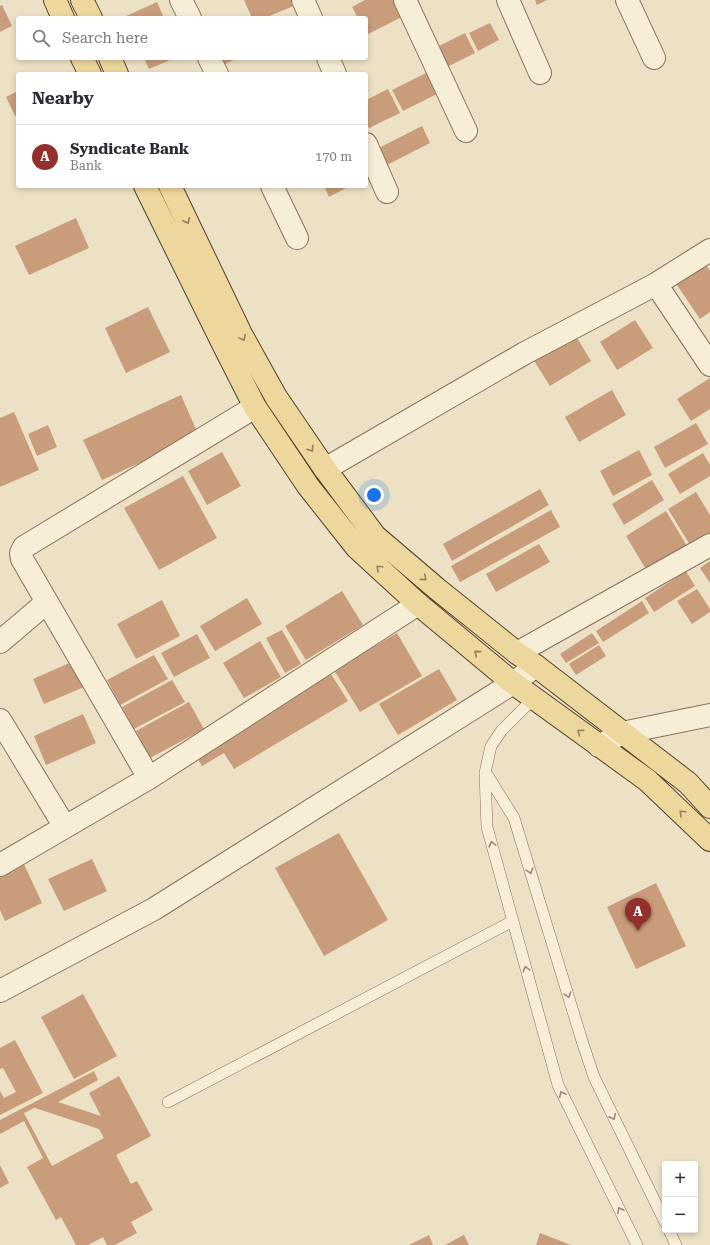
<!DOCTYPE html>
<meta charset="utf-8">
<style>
body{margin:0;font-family:"Roboto Serif",serif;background:#f7f7f7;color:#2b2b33}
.controls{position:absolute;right:12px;bottom:12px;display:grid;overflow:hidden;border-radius:4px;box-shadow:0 2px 6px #0003}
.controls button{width:36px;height:36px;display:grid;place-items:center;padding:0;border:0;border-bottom:1px solid #e1e1e2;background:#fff;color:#2b2b33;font:20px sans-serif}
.you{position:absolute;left:374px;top:495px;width:14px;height:14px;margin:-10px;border:3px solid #fff;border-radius:50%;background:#1a73e8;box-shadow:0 0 0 6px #1a73e833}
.badge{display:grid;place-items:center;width:26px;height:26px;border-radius:50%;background:#932f2d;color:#fff;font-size:13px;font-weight:700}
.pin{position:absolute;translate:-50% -33px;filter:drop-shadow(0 1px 2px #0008)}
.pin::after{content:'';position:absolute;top:21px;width:14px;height:12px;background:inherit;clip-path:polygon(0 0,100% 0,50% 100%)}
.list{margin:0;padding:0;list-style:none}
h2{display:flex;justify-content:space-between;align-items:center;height:52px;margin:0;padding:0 16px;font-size:17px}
h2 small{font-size:13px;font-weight:400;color:#7c7c81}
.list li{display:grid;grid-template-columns:26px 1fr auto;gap:12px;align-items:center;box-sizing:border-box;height:64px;padding:0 16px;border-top:1px solid #e1e1e2}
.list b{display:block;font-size:15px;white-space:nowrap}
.list p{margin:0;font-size:13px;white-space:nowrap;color:#7c7c81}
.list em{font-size:13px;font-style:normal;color:#7c7c81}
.icon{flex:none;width:22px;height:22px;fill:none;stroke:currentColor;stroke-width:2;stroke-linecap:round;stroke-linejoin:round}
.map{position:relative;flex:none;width:710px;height:1245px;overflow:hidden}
.search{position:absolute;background:#fff;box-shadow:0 2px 6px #0003;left:16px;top:16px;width:352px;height:44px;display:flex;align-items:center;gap:10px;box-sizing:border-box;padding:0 14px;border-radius:4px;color:#7c7c81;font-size:15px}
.panel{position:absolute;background:#fff;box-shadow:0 2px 6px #0003;left:16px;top:72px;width:352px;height:116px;border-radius:4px}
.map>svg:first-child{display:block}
.building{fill:#c99d7b;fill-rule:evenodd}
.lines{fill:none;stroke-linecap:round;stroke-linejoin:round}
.service-casing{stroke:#86735b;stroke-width:12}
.minor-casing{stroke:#86735b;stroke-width:24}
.tertiary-casing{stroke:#86735b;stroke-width:24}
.primary-casing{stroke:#54412f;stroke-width:24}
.service{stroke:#f7eed7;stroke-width:11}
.minor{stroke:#f7eed7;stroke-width:22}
.tertiary{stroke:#f7eed7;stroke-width:22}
.primary{stroke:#eed79d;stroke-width:22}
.oneway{stroke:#92815e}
.oneway2{stroke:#978c7a}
</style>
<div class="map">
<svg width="710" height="1245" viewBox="0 0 710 1245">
<rect width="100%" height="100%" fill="#ece1c4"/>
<path class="building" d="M244,0H296L298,4L265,18H252Z
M365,0H404L410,13L366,35V18H358L352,7Z
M535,0H547L537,5Z
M157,2L164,18H122Z
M2,5L12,26L0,32V6Z
M490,23L499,40L478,51L469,33Z
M465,33L475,53L445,68L435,48Z
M144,58H175L149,69Z
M219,58H238L223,65Z
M426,73L437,94L403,111L392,90Z
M388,89L400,113L369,128L366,123V100Z
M18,91V115L15,116L6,97Z
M422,126L430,143L377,170L369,153Z
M324,186H345L346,188L329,197Z
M76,218L89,248L29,275L15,246Z
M703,259L710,271V312L700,319L673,279Z
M148,307L170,352L126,373L105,328Z
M635,320L653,348L617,370L600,342Z
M573,331L591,361L550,386L531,356Z
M710,378V409L691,421L677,399Z
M612,390L626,415L579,442L565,417Z
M181,395L199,436L102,480L83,440Z
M14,412L39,470L0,487V418Z
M696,423L708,444L665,468L654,447Z
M48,425L57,447L37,456L28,434Z
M639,450L652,475L613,496L600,471Z
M222,452L241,486L207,505L188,471Z
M703,453L710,465V476L680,494L668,474Z
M183,476L217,538L159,570L124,508Z
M652,480L664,500L624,525L612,504Z
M540,489L549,505L452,561L443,544Z
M696,492L710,515V533L690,545L668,509Z
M551,510L560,527L460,582L451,566Z
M666,511L687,546L647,571L626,536Z
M539,544L550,562L496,592L486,574Z
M710,561V583L700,568Z
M686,571L695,586L654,612L645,598Z
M697,589L710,609V612L692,624L677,601Z
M342,591L363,625L306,660L285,626Z
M247,598L262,624L215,651L200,626Z
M162,600L180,636L136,659L117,624Z
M642,601L649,613L603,642L596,631Z
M282,630L301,664L285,673L266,638Z
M397,633L422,676L360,712L334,670Z
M592,633L599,643L566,663L560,654Z
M197,634L210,658L174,677L161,653Z
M260,641L281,677L244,698L223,663Z
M599,645L606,656L576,675L569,664Z
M154,655L168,679L120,705L107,680Z
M85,656L96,682L44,704L33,679Z
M439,669L457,700L398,735L379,704Z
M331,674L348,701L234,769L224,753L202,766L195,754Z
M172,680L185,702L134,729L122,707Z
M189,702L204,729L150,758L136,731Z
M83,714L96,743L46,765L34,736Z
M339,833L388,920L324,956L275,868Z
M92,859L107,891L64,911L48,879Z
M23,862L42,903L5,921L0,910V873Z
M656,883L686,946L636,969L607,907Z
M83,994L117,1056L74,1079L41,1017Z
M15,1040L43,1093L0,1115V1091L4,1098L16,1092L3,1068L0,1069V1048Z
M94,1071L98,1080L58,1102L101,1116L89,1093L119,1076L151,1136L116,1155L131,1184L137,1181L153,1210L131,1222L137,1233L115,1245H107L103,1237L88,1245H76L61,1217L56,1220L27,1167L43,1158L24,1121L0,1134V1120ZM36,1107L35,1108L99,1129L104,1138L52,1166L24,1113Z
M0,1165L9,1183L0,1188Z
M540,1233L571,1245H536Z
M429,1235L433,1245H409Z
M464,1235L469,1245H445Z"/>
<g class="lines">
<defs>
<path id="service" d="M534,698L502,730L491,746L485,773L487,827L558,1085L637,1245
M486,773L514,818L582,1041L594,1077L665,1222
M168,1102L513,921
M669,1230L676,1245"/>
<path id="minor" d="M181,0L190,18
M303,0L311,18
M405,0L466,131
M508,0L540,73
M627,0L654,58
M209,58L217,74
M328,58L335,74
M366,144L387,192
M272,186L297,238
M656,284L710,365
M325,469L525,353L656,284L710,250
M0,642L47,602
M517,653L710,545
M0,720L65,827
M149,778L22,559L21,553L24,547L255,407
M0,865L149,778L418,604
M0,991L154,909L513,683L536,666"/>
<path id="tertiary" d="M599,746L622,733L710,715"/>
<path id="primary" d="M55,0L63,18
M82,0L91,18
M82,58L90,74
M110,58L117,74
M145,186L224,346L255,407L308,486L357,548L418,604L513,683L647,780L710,840
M170,186L241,334L276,397L325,469L375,536L436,588L517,653L536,666L688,783L710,807"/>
</defs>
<use href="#service" class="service-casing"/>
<use href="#minor" class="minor-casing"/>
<use href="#tertiary" class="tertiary-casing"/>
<use href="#primary" class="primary-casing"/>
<use href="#service" class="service"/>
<use href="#minor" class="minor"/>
<use href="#tertiary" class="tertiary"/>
<use href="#primary" class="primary"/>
</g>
<defs><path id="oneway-chevron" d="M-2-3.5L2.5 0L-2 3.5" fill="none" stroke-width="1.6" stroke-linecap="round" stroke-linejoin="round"/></defs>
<g class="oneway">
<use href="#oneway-chevron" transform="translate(187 221) rotate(65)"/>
<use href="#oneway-chevron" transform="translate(243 338) rotate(62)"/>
<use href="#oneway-chevron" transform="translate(311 449) rotate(56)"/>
<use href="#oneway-chevron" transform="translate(379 568) rotate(-137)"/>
<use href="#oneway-chevron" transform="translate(424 578) rotate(41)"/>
<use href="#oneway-chevron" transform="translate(477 653) rotate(-140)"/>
<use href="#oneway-chevron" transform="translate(580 732) rotate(-143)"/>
<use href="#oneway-chevron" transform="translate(682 813) rotate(-137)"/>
</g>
<g class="oneway2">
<use href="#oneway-chevron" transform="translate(492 844) rotate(-105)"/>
<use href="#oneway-chevron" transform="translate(530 871) rotate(73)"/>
<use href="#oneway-chevron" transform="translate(526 969) rotate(-105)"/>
<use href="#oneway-chevron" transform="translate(568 995) rotate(73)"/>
<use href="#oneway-chevron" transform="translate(562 1094) rotate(-116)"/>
<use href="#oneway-chevron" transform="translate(613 1117) rotate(64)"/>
<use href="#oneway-chevron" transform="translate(620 1210) rotate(-117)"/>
</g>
</svg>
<div class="controls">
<button>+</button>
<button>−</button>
</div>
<div class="you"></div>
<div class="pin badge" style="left:638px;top:931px">A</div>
<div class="search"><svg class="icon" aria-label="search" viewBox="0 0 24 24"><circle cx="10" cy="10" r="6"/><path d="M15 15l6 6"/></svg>Search here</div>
<section class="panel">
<h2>Nearby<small></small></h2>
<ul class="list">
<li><span class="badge">A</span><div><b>Syndicate Bank</b><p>Bank</p></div><em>170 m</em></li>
</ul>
</section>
</div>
